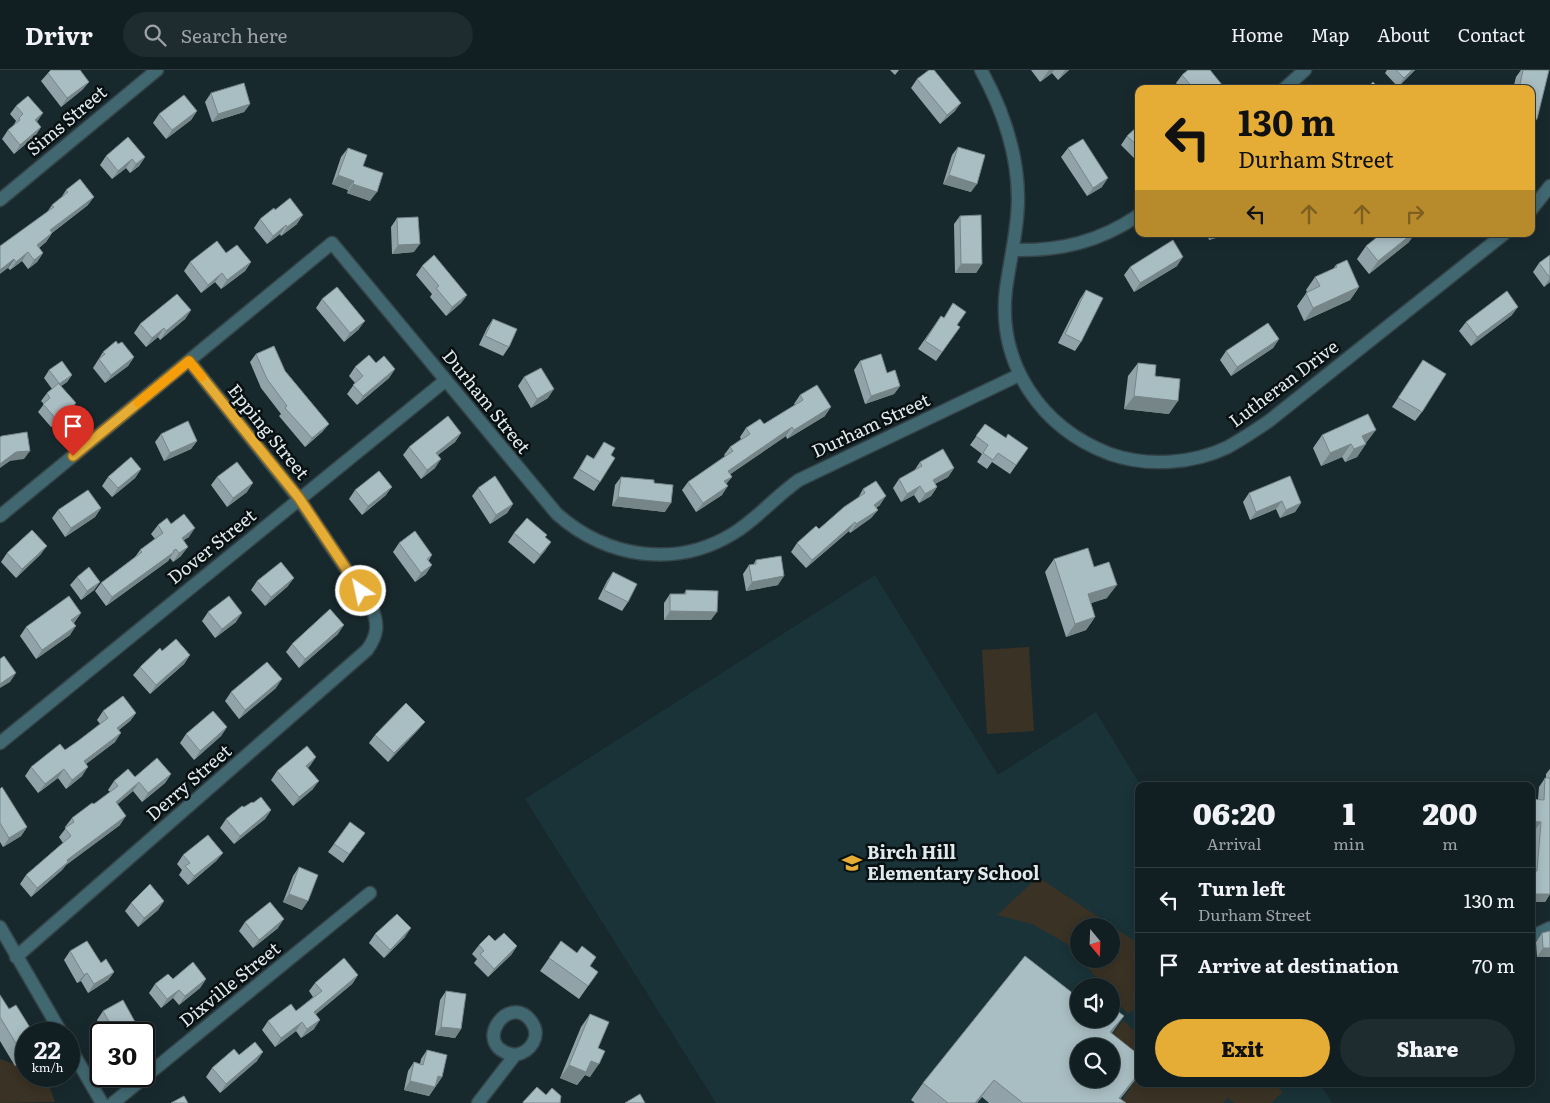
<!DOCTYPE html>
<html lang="en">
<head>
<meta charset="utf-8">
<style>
	body { margin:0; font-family:Literata,serif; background:#1f2c2f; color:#f1f3f6; height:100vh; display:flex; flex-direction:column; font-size:19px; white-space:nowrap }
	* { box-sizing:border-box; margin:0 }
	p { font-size:16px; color:#9ca2a5 }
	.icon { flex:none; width:28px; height:28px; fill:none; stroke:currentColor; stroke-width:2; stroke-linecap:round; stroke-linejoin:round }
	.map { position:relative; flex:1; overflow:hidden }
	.side { position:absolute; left:1135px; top:712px; width:400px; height:305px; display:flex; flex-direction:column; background:#121f22; border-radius:10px; box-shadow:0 2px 12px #0003,0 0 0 1px #313d40 }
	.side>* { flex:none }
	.top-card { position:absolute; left:1135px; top:15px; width:400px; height:152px; border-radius:10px; box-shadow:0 2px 12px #0003,0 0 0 1px #313d40; background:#e5ad36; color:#111; overflow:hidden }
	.needle { width:32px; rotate:161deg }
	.tools { position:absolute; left:1070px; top:848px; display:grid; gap:10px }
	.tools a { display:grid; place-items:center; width:50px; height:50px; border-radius:50%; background:#121f22; box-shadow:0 2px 12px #0003,0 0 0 1px #313d40; font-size:25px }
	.speed { position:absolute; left:15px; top:952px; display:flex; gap:10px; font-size:25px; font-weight:700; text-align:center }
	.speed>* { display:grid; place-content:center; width:65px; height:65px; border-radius:50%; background:#121f22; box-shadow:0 2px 12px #0003,0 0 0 1px #313d40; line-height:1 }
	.speed small { font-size:12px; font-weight:400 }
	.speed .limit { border:2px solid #111; border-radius:8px; background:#fff; color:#111 }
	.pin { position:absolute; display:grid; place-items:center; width:42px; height:42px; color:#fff; margin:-51px -21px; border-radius:50% 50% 50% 0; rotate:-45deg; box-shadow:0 0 5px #0007 }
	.pin .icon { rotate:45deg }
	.me { position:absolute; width:55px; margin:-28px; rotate:326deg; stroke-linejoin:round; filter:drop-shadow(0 0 4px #0008) }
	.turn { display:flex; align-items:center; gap:18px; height:105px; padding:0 20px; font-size:22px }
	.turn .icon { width:65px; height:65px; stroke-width:2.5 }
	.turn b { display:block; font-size:35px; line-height:42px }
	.lanes { display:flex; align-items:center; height:48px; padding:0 20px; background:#0003; justify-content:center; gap:25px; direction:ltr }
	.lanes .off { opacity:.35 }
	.eta { display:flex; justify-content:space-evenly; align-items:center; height:85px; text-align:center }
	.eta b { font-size:30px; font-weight:800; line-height:35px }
	.action { display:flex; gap:10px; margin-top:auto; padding:10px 20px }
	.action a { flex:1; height:58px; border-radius:30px; background:#e5ad36; color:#111; font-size:20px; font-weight:800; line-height:58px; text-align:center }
	.action a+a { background:#1f2c2f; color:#f1f3f6 }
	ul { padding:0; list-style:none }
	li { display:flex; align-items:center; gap:15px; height:65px; padding:0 20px; border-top:1px solid #313d40 }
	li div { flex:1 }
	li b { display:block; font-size:19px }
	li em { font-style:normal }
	header { display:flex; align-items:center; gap:30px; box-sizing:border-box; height:70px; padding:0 25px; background:#121f22; border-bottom:1px solid #313d40 }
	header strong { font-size:24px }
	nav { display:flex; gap:28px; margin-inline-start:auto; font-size:18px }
	.search { width:350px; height:45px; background:#1f2c2f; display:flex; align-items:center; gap:12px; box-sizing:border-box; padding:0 18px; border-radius:28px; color:#9ca2a5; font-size:19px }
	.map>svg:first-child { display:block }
	.built { fill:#193339; fill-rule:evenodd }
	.green { fill:#3a3224 }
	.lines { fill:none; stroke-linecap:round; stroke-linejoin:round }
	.minor-casing { stroke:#344448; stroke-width:15 }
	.minor { stroke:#416871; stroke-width:12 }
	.wall { fill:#91a3a8 }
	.shaded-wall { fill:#768588 }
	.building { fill:#a9bec3; stroke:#768588; fill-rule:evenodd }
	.route-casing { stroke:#957023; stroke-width:12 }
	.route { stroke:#e5ad36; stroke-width:9 }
	.slow { stroke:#f59e0b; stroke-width:9 }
	.labels { text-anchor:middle; stroke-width:5; stroke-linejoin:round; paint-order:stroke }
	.street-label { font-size:18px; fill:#e0eaed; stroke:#091012 }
	.poi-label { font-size:18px; font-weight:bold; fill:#e0eaed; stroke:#091012; text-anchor:start }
</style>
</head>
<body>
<header>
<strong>Drivr</strong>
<div class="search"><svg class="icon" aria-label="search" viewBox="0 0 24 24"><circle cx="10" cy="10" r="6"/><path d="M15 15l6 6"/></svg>Search here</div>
<nav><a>Home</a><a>Map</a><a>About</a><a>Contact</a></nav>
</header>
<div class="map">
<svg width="1550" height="1033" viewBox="0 0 1550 1033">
	<rect width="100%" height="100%" fill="#18292d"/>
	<path class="built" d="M 875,505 L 998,705 L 1096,642 L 1141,716 L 1139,716 L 1139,1014 L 1320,1014 L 1332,1033 L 716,1033 L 525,729 ZM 1079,856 L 1111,856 L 1111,889 L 1079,889 ZM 1079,916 L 1111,916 L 1111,949 L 1079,949 ZM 1079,976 L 1111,976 L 1111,1009 L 1079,1009 Z"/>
	<path class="green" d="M 1029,577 L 1034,661 L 987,664 L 982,580 Z
		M 1038,807 L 1139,874 L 1139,935 L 1128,944 L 1111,925 L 1111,916 L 1104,916 L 1080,889 L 1111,889 L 1111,856 L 1079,856 L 1079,888 L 1067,874 L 1032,854 L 997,845 Z
		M 1123,950 L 1139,965 L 1139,1014 L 1275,1014 L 1283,1022 L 1271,1033 L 1234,1033 L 1228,1028 L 1223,1033 L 1120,1033 L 1137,1008 L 1111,987 L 1111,976 L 1104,976 Z
		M 0,989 L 26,998 L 26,1006 L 46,1006 L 55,1032 L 0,1033 Z"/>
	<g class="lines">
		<defs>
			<path id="minor" d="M 981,0 C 1003,40 1018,83 1018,129 C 1018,160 1010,189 1006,219 C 997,294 1041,358 1110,384 C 1147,397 1193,394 1228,377 C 1242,369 1256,360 1269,351 L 1504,164
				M 1284,19 L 1305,0
				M 0,130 L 157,0
				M 1531,140 L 1550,116
				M 1013,180 C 1061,181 1099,172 1139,145
				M 0,446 L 332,173 L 557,444 C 607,488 676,499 734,463 C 758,448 776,426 799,410 L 1019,305
				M 0,673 L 446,310
				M 0,857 L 62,964
				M 1537,864 L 1550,858
				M 16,887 L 367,580 C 378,565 379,554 371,536 L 299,429 L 189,291
				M 69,976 L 102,1033
				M 113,1033 L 370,823
				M 478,1033 L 515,985 C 531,982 542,966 531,951 C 508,921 469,978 515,985"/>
		</defs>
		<use href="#minor" class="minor-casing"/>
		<use href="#minor" class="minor"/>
	</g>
	<path class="wall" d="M 890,0 L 899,0 L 895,5 Z
		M 1031,0 L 1069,0 L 1058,10 L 1052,3 L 1040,12 Z
		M 1387,0 L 1415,0 L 1398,17 L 1385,3 Z
		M 1521,0 L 1548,0 L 1537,49 L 1531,58 L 1531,19 L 1513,19 L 1516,7 Z
		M 48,3 L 89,12 L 82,20 L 61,37 L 41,11 Z
		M 1182,5 L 1223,16 L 1221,19 L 1181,19 L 1176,13 Z
		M 917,9 L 955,41 L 940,54 L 911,18 Z
		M 211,23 L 250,34 L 244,42 L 212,52 L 205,32 Z
		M 16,36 L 37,52 L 41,57 L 35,66 L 14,84 L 2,69 L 8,60 L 13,56 L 16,51 L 10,44 Z
		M 197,41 L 191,50 L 166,69 L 153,53 L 159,44 Z
		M 1139,55 L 1139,84 L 1134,88 L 1121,75 L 1127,66 Z
		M 958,77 L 971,122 L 943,114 L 952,85 Z
		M 348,78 L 363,96 L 370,131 L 347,123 L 348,120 L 332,114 L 341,87 Z
		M 1068,78 L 1102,117 L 1087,126 L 1061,87 Z
		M 106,86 L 145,87 L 139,96 L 130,103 L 126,98 L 112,109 L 100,95 Z
		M 66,120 L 88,135 L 52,163 L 46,172 L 39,178 L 43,183 L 37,192 L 28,199 L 22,191 L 10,200 L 8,198 L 52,135 L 61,128 Z
		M 960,146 L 982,194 L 976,203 L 955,203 L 954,154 Z
		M 397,148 L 414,182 L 392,184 L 391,157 Z
		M 260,149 L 297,154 L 281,166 L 280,164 L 267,174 L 254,158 Z
		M 1207,164 L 1229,164 L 1209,170 Z
		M 1409,172 L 1369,204 L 1357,189 L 1366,176 Z
		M 226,183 L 251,192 L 245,201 L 221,219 L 215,212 L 201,223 L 184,201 L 190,192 Z
		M 1550,185 L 1550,212 L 1544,217 L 1533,202 L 1539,193 Z
		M 1336,195 L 1359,217 L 1350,230 L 1304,251 L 1297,236 L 1307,222 L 1306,220 L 1315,207 L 1333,199 Z
		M 422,196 L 467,225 L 461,233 L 446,246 L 430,227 L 432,224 L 416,205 Z
		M 1177,196 L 1134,222 L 1124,205 L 1130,197 Z
		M 1086,220 L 1081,272 L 1075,281 L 1058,273 L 1080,229 Z
		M 322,229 L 359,259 L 344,272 L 316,238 Z
		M 191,240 L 185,249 L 160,270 L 158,267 L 146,277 L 134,263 L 140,254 Z
		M 1512,245 L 1471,276 L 1459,261 L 1466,252 Z
		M 941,246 L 960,257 L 936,291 L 918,279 Z
		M 493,249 L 509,277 L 503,286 L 479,275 L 487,258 Z
		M 1279,269 L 1273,278 L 1231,306 L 1220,290 L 1226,281 Z
		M 118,274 L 134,287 L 128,296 L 105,313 L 93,298 L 103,282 Z
		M 256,284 L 285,301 L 329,354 L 322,362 L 305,377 L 279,346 L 281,344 L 261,318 L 250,292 Z
		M 1423,290 L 1422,342 L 1415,351 L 1392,337 Z
		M 860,291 L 887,303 L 900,316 L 894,324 L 865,334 L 854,300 Z
		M 376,293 L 395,299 L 389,308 L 357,335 L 347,324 L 355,313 L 349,306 L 355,297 Z
		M 1138,293 L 1169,344 L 1124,339 L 1128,306 Z
		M 49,300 L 72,305 L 67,312 L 61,316 L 76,333 L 70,341 L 51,357 L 38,342 L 44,334 L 41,331 L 47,323 L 52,319 L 44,308 Z
		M 524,307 L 548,328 L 531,338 L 518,316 Z
		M 800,325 L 825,346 L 787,369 L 786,366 L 730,404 L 732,407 L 726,414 L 722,425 L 696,442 L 682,420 L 688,412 L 725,386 L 724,385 L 730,377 L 741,369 L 740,367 L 746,358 L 764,354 L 795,335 L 794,334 Z
		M 985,354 L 1006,368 L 1028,378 L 1010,404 L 992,392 L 987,399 L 977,392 L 982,384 L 970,375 Z
		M 461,363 L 455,372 L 438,385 L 435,398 L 421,409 L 403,385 L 409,377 Z
		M 161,364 L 197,371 L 191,379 L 164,391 L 155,372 Z
		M 1322,365 L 1366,373 L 1357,387 L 1345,392 L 1342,387 L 1321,396 L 1313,378 Z
		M 604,372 L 600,412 L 594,421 L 573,408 L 587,385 L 593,389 Z
		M 920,392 L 954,398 L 948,407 L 935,414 L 937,417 L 931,426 L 919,433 L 914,425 L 901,432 L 893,418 L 899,409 L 914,401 Z
		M 141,399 L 135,408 L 112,427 L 102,416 L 108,407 Z
		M 217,407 L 247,422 L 227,437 L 211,415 Z
		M 621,407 L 654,413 L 665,442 L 612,436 L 615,415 Z
		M 478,418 L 513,434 L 507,443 L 490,454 L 472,426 Z
		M 863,419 L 880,435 L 876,438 L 878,440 L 871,448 L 850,463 L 849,461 L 806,498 L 791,482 L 797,473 L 819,459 L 858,428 Z
		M 355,420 L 386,425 L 362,445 L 349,429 Z
		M 1249,423 L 1301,433 L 1295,442 L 1280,448 L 1276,439 L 1250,450 L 1243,432 Z
		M 101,438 L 95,447 L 65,467 L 52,448 L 58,440 Z
		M 171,454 L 189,467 L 183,470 L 181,486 L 173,492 L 170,488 L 168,491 L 106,536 L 95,521 L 101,513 L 135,487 L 140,480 L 155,469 L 151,464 L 158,455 Z
		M 514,463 L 545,468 L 551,472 L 534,494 L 508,472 Z
		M 399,473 L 432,485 L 429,490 L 426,504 L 415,512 L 393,482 Z
		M 7,483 L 41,484 L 16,508 L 1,492 Z
		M 1054,489 L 1094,497 L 1107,528 L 1091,533 L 1095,547 L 1086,560 L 1066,567 L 1045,502 Z
		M 756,490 L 778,515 L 746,521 L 743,504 L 749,495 L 753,495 Z
		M 613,502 L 628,532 L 622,541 L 598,529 L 607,511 Z
		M 77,507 L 100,512 L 94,520 L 81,530 L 70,515 Z
		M 257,511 L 288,516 L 265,536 L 251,520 Z
		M 686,520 L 711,550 L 664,550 L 664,533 L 670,524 L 684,524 Z
		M 208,542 L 236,552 L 215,568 L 202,551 Z
		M 81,543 L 74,553 L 70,565 L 36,589 L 20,566 L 26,557 Z
		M 338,564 L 299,598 L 286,582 L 292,574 Z
		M 162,581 L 190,585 L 184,594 L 150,624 L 133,605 L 140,597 Z
		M 276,618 L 239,649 L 225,631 L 231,622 Z
		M 103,641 L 136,643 L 130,651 L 119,660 L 115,672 L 86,694 L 82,706 L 66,719 L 58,708 L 38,723 L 25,706 L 31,697 L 65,680 L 78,671 L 100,654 L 97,650 Z
		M 425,652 L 418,660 L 388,692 L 369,673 L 375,665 Z
		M 227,657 L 221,666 L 194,690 L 180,673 L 186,664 Z
		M 316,687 L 308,698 L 313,719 L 293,736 L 271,710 L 277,701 Z
		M 1550,699 L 1550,824 L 1545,832 L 1531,832 L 1531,801 L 1532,801 L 1535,760 L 1531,760 L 1531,729 L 1538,729 L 1539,717 L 1545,708 L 1546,708 L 1546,704 Z
		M 171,704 L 165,713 L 142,732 L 133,721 L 117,734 L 120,755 L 66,795 L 62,800 L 31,827 L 20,814 L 26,805 L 63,773 L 59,767 L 66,758 L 65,757 L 72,748 L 94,734 L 110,722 L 108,720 L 114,711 L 135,707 Z
		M 0,719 L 27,757 L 21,766 L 3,777 L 0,772 Z
		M 253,733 L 271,740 L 265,749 L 234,774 L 220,758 L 226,749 Z
		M 350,752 L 365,763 L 343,793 L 328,782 Z
		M 223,783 L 216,791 L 188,815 L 179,805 L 182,800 L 177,794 L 183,785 Z
		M 299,797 L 302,840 L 283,832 L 293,806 Z
		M 164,831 L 158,840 L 138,857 L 125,841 L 131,833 Z
		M 245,852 L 278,858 L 253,878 L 239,861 Z
		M 1550,861 L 1550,887 L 1537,887 L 1536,872 L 1542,863 Z
		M 375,864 L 405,867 L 384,888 L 369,873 Z
		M 495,871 L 517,876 L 511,885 L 488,907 L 474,893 L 477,889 L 472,884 L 479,875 Z
		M 561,871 L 590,896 L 598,902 L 579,929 L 540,901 Z
		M 70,881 L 101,893 L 114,902 L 108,910 L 88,923 L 81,911 L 77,913 L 64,890 Z
		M 358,905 L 352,914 L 316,944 L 314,959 L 301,968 L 296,961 L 275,977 L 262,960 L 268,951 L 296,941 L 313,927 L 309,921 L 315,913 Z
		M 173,909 L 206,909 L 200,918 L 179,935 L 173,928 L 161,938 L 149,923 L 155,914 Z
		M 446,921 L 461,959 L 455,968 L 435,965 L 440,930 Z
		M 0,925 L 26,989 L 15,996 L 0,971 Z
		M 103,941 L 138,964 L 105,964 L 97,950 Z
		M 590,944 L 598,978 L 590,1007 L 585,1005 L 577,1015 L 560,1008 L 581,957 Z
		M 1111,963 L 1139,985 L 1139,1005 L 1120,1029 L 1126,1033 L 989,1033 L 982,1027 L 977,1033 L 915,1033 L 911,1030 L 923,1013 Z
		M 427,980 L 442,1007 L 429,1026 L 404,1020 L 408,1001 L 414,992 L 420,994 L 421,989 Z
		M 239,985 L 257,991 L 220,1023 L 206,1007 L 212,998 Z"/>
	<path class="shaded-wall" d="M 1049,0 L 1054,0 L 1052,3 L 1040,12 Z
		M 1065,0 L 1069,0 L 1058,10 Z
		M 1412,0 L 1415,0 L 1398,17 L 1404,8 Z
		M 89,12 L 82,20 L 61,37 L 67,28 Z
		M 961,33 L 955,41 L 940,54 L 947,45 Z
		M 250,34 L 244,42 L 212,52 L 218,44 Z
		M 197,41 L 191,50 L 166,69 L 172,60 Z
		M 43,43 L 37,52 L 35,50 Z
		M 1531,48 L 1537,49 L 1531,58 Z
		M 41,57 L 35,66 L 14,84 L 20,75 Z
		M 145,87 L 139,96 L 130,103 L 136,94 Z
		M 132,89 L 126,98 L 112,109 L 118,101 Z
		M 338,105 L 354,111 L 348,120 L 332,114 Z
		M 949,105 L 977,114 L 971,122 L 943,114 Z
		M 1108,108 L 1102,117 L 1087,126 L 1093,118 Z
		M 353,114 L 377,122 L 370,131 L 347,123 Z
		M 94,127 L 88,135 L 44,169 L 50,160 Z
		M 303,145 L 297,154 L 281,166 L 287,157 Z
		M 286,155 L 280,164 L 267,174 L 273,166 Z
		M 52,163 L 46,172 L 31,184 L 37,175 Z
		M 1214,164 L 1229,164 L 1209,170 Z
		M 1412,164 L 1415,164 L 1409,172 L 1369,204 L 1378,191 Z
		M 420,174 L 414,182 L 392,184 L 398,175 Z
		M 28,182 L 22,191 L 10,200 L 16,192 Z
		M 43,183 L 37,192 L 28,199 L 34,190 Z
		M 1183,187 L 1177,196 L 1134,222 L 1140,213 Z
		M 14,189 L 8,198 L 0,204 L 0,200 Z
		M 251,192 L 245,201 L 221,219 L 227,210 Z
		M 961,194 L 982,194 L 976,203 L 955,203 Z
		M 222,203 L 215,212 L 201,223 L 208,215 Z
		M 1550,208 L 1550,212 L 1544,217 Z
		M 1359,217 L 1350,230 L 1304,251 L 1313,238 Z
		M 467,225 L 461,233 L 446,246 L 452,237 Z
		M 1518,237 L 1512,245 L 1471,276 L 1477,267 Z
		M 191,240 L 185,249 L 160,270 L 166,261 Z
		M 365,251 L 359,259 L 344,272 L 350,263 Z
		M 164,258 L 158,267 L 146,277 L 152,268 Z
		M 1279,269 L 1273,278 L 1231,306 L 1237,297 Z
		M 134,287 L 128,296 L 105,313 L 111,305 Z
		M 395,299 L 389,308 L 357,335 L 363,326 Z
		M 72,305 L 67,312 L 54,321 L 59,314 Z
		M 900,316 L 894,324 L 865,334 L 871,326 Z
		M 554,319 L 548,328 L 531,338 L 537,329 Z
		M 1134,326 L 1178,331 L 1169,344 L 1124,339 Z
		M 76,333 L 70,341 L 51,357 L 57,350 Z
		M 831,337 L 825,346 L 787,369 L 794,360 Z
		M 329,354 L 322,362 L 305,377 L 312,368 Z
		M 792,357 L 786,366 L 722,410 L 728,401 Z
		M 1376,360 L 1366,373 L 1353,379 L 1362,366 Z
		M 461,363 L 455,372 L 430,391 L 436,383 Z
		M 197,371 L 191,379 L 164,391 L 170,383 Z
		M 1351,374 L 1342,387 L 1321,396 L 1330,383 Z
		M 1366,374 L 1357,387 L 1345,392 L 1354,379 Z
		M 30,381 L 24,389 L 10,391 L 0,398 L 0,394 L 16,382 Z
		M 441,389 L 435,398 L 421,409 L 427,400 Z
		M 954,398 L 948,407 L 927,418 L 933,410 Z
		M 141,399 L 135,408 L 112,427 L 118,418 Z
		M 732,407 L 725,415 L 724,411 Z
		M 253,413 L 247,422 L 227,437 L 233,428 Z
		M 728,416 L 722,425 L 696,442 L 703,433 Z
		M 920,416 L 914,425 L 901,432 L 907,424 Z
		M 392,417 L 386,425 L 362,445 L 368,436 Z
		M 937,417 L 931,426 L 919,433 L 925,424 Z
		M 886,426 L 880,435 L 868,443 L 874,435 Z
		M 618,427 L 671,433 L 665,442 L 612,436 Z
		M 1282,431 L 1276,439 L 1250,450 L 1256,442 Z
		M 1301,433 L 1295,442 L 1280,448 L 1286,440 Z
		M 513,434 L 507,443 L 490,454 L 496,445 Z
		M 101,438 L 95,447 L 65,467 L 71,458 Z
		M 878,440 L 871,448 L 850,463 L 856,454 Z
		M 855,452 L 849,461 L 806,498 L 812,490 Z
		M 195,458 L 189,467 L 175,476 L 182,468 Z
		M 551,472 L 545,481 L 534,494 L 540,485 Z
		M 47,476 L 41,484 L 16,508 L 22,499 Z
		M 188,477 L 181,486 L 173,492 L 179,483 Z
		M 176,479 L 172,484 L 174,482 L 168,491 L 106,536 L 112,527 Z
		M 432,495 L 426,504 L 415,512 L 421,503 Z
		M 784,506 L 778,515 L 746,521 L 752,512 Z
		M 294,508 L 288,516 L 265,536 L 271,527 Z
		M 100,512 L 94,520 L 81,530 L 87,521 Z
		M 1117,515 L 1107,528 L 1079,537 L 1088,524 Z
		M 670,541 L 717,542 L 711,550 L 664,550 Z
		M 81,543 L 75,551 L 65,558 L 71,550 Z
		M 242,543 L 236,552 L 215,568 L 222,559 Z
		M 1095,547 L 1086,560 L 1066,567 L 1075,554 Z
		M 344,555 L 338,564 L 299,598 L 305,589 Z
		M 76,556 L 70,565 L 36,589 L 42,580 Z
		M 190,585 L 184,594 L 150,624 L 156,615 Z
		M 16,603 L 10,612 L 0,618 L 0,614 Z
		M 282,609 L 276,618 L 239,649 L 245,640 Z
		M 136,643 L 130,651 L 111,666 L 117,658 Z
		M 425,652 L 418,660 L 388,692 L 394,683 Z
		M 227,657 L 221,666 L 194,690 L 200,681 Z
		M 121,663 L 115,672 L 78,700 L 84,691 Z
		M 316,687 L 310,696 L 300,705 L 306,696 Z
		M 88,697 L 82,706 L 66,719 L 72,710 Z
		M 64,699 L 58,708 L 38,723 L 45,714 Z
		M 171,704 L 165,713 L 142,732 L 148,723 Z
		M 319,711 L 313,719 L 293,736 L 299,727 Z
		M 139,712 L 133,721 L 110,741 L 116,732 Z
		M 271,740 L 265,749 L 234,774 L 240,766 Z
		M 126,746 L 120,755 L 66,795 L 62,800 L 31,827 L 37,818 L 67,790 Z
		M 1531,751 L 1541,752 L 1535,760 L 1531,760 Z
		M 27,757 L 21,766 L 3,777 L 9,768 Z
		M 223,783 L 216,791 L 188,815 L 194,806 Z
		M 289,824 L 308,831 L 302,840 L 283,832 Z
		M 1531,824 L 1550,824 L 1545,832 L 1531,832 Z
		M 164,831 L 158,840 L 138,857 L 144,848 Z
		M 284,849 L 278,858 L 253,878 L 259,870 Z
		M 411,858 L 405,867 L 384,888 L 390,880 Z
		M 517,876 L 511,885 L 488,907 L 494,899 Z
		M 1543,878 L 1550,878 L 1550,887 L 1537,887 Z
		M 114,902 L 108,910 L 88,923 L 94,914 Z
		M 87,903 L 81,911 L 77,913 L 84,905 Z
		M 358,905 L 352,914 L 308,951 L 314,942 Z
		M 206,909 L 200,918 L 179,935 L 185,926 Z
		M 179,920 L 173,928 L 161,938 L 167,929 Z
		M 1124,946 L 1112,963 L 1101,976 L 1110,962 Z
		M 320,950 L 314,959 L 301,968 L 307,959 Z
		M 302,952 L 296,961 L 275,977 L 281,968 Z
		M 441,957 L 461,959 L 455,968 L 435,965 Z
		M 26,982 L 26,989 L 15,996 L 23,985 Z
		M 263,982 L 257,991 L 220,1023 L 226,1014 Z
		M 591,991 L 599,994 L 590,1007 L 585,1005 L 577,1015 L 560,1008 L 569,995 Z
		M 1139,1003 L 1139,1005 L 1136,1009 L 1117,1033 L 1116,1033 Z
		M 438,1006 L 442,1007 L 436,1016 Z
		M 994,1010 L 977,1033 L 975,1033 Z
		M 410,1011 L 435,1017 L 429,1026 L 404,1020 Z"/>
	<path class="building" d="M 51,0 L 80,0 L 89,12 L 67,28 L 48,3 Z
		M 929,0 L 934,0 L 961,33 L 947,45 L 917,9 Z
		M 1188,0 L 1210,0 L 1223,16 L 1219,19 L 1194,19 L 1182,5 Z
		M 1396,0 L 1412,0 L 1404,8 Z
		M 1523,0 L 1549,0 L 1537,49 L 1531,48 L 1531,19 L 1519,19 Z
		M 1373,12 L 1379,19 L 1366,19 Z
		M 244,13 L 250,34 L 218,44 L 211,23 Z
		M 184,25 L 197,41 L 172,60 L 159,44 Z
		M 28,26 L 43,43 L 35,50 L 41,57 L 20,75 L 8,60 L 20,50 L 19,48 L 23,44 L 16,36 Z
		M 1139,55 L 1139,77 L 1127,66 Z
		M 128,67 L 145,87 L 136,94 L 132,89 L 118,101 L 106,86 Z
		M 1083,69 L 1108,108 L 1093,118 L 1068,78 Z
		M 958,77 L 985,85 L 977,114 L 949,105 Z
		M 348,78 L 367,85 L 363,96 L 383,103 L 377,122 L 353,114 L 354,111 L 338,105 Z
		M 80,109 L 94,127 L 50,160 L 52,163 L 37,175 L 43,183 L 34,190 L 28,182 L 16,192 L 14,189 L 0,200 L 0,176 L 54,137 L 52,135 L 68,122 L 66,120 Z
		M 290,128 L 303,145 L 287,157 L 286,155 L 273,166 L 260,149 L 274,138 L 275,140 Z
		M 981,145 L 982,194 L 961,194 L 960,146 Z
		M 418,147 L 420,174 L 398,175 L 397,148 Z
		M 1381,164 L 1412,164 L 1378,191 L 1366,176 Z
		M 1173,170 L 1183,187 L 1140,213 L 1130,197 Z
		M 217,171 L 226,183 L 237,175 L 251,192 L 227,210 L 222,203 L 208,215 L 190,192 Z
		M 434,185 L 467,225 L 452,237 L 436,218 L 439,216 L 422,196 Z
		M 1550,185 L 1550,208 L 1539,193 Z
		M 1347,190 L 1359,217 L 1313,238 L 1306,223 L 1320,216 L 1315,207 L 1337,197 L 1336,195 Z
		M 337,217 L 365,251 L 350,263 L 322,229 Z
		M 1086,220 L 1103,228 L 1081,272 L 1065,264 Z
		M 1507,221 L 1518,237 L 1477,267 L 1466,252 Z
		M 177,224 L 191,240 L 166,261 L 164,258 L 152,268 L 140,254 Z
		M 953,233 L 966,242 L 957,255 L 960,257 L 942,282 L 925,271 L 941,246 L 944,248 Z
		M 493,249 L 517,259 L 509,277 L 485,266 Z
		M 1268,253 L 1279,269 L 1237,297 L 1226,281 Z
		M 116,271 L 118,274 L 122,272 L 134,287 L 111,305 L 99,289 L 105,284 L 103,282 Z
		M 274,276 L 285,301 L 329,354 L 312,368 L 285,338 L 287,336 L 267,309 L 256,284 Z
		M 881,284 L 887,303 L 895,300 L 900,316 L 871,326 L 860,291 Z
		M 369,285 L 376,293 L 384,286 L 395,299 L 363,326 L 353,315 L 363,306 L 355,297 Z
		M 1423,290 L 1446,304 L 1422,342 L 1398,328 Z
		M 62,291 L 72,305 L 59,314 L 76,333 L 57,350 L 43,334 L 50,328 L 47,323 L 59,313 L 49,300 Z
		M 1138,293 L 1156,295 L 1155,306 L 1180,309 L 1178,331 L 1134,326 Z
		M 541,298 L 554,319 L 537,329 L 524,307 Z
		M 817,315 L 831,337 L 794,360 L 792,357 L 728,401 L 732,407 L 724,411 L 728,416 L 703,433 L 688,412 L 733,381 L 730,377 L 750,364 L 746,358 L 760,349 L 764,354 L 803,330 L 800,325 Z
		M 1368,344 L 1376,360 L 1362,366 L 1366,374 L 1354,379 L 1351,374 L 1330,383 L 1322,365 Z
		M 448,346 L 461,363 L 436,383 L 441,389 L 427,400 L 409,377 Z
		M 188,351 L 197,371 L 170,383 L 161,364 Z
		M 985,354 L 1006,368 L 1008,364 L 1028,378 L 1016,395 L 998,383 L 993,390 L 983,383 L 988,375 L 976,366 Z
		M 27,362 L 30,381 L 16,382 L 0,394 L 0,367 L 2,366 Z
		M 604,372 L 615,378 L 611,385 L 615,388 L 600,412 L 579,399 L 587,385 L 594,389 Z
		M 943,379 L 954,398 L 933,410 L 937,417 L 925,424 L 920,416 L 907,424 L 899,409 L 922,396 L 920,392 Z
		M 131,387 L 141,399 L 118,418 L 108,407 Z
		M 237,392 L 253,413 L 233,428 L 217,407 Z
		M 379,401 L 392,417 L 368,436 L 355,420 Z
		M 495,406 L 513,434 L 496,445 L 478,418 Z
		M 1290,406 L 1301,433 L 1286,440 L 1282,431 L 1256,442 L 1249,423 Z
		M 621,407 L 654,410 L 654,413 L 673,415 L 671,433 L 618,427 Z
		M 876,411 L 886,426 L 874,435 L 878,440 L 856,454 L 855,452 L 812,490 L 797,473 L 816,456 L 819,459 L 844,437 L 865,423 L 863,419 Z
		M 88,420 L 101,438 L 71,458 L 58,440 Z
		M 184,444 L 195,458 L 182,468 L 188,477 L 179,483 L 176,479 L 173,481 L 174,482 L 112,527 L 101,513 L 142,482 L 140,480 L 163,463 L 158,455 L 167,448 L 171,454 Z
		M 527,448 L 547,465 L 545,467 L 551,472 L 540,485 L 514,463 Z
		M 32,460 L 47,476 L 22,499 L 7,483 Z
		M 415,461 L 432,485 L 427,489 L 432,495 L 421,503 L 399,473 Z
		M 1088,478 L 1094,497 L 1109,492 L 1117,515 L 1088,524 L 1095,547 L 1075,554 L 1054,489 Z
		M 781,486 L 784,506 L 752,512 L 749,495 L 756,494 L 756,490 Z
		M 281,492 L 294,508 L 271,527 L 257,511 Z
		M 89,497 L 100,512 L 87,521 L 77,507 Z
		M 613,502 L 637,514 L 628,532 L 604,520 Z
		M 686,520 L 718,521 L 717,542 L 670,541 L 670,524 L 686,524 Z
		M 69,526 L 81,543 L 71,550 L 76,556 L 42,580 L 26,557 Z
		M 229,526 L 242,543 L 222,559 L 208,542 Z
		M 330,539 L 344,555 L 305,589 L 292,574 Z
		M 176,569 L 190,585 L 156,615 L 140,597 L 160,578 L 162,581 Z
		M 4,586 L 16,603 L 0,614 L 0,589 Z
		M 267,592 L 282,609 L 245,640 L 231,622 Z
		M 123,626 L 136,643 L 117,658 L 121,663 L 84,691 L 88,697 L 72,710 L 64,699 L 45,714 L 31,697 L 60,674 L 65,680 L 78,671 L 108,648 L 103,641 Z
		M 406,633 L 425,652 L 394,683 L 375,665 Z
		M 213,641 L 227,657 L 200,681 L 186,664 Z
		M 307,676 L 316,687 L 306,696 L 319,711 L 299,727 L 277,701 Z
		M 157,688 L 171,704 L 148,723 L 139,712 L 116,732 L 126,746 L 67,790 L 68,792 L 37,818 L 26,805 L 71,766 L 65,758 L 74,752 L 72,748 L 92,733 L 94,734 L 118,716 L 114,711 L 128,699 L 135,707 Z
		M 1545,708 L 1550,708 L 1550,824 L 1531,824 L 1531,801 L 1537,801 L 1541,752 L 1531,751 L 1531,729 L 1544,730 Z
		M 2,717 L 27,757 L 9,768 L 0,753 L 0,719 Z
		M 261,727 L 271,740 L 240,766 L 226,749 L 242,736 L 244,737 L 252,732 L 253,733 Z
		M 350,752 L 365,763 L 349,784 L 334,774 Z
		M 208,765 L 223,783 L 194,806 L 185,796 L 190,793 L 183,785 Z
		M 299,797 L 318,805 L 308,831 L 289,824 Z
		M 150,814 L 164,831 L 144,848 L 131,833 Z
		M 270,832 L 284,849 L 259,870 L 245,852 Z
		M 397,844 L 411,858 L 390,880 L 375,864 Z
		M 1550,861 L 1550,878 L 1543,878 L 1542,863 Z
		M 504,863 L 517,876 L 494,899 L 480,884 L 484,881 L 479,875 L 489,865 L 495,871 Z
		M 87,871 L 101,893 L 106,889 L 114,902 L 94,914 L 87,903 L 84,905 L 70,881 Z
		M 561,871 L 577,883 L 582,876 L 596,887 L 590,896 L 598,902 L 588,916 L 549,888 Z
		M 1025,886 L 1079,928 L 1079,949 L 1111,949 L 1111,936 L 1124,946 L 1110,962 L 1139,985 L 1139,1003 L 1119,1028 L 1126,1033 L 1023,1033 L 994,1010 L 975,1033 L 948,1033 L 923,1013 ZM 1079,976 L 1111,976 L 1111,1009 L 1079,1009 Z
		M 344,888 L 358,905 L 314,942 L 320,950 L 307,959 L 302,952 L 281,968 L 268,951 L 291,934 L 296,941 L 322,921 L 315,913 Z
		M 193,892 L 206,909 L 185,926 L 179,920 L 167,929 L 155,914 L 168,904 L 173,909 Z
		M 446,921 L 466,924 L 461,959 L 441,957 Z
		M 0,925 L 9,939 L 16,935 L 34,964 L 26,964 L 26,982 L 23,985 L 0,947 Z
		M 123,930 L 140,961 L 136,964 L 116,964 L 103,941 Z
		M 590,944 L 609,952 L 598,978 L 605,981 L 599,994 L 591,991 L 586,1002 L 569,995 Z
		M 255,972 L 263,982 L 226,1014 L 212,998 L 234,979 L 239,985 Z
		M 427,980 L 447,985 L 442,1007 L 438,1006 L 435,1017 L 410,1011 L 414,992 L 423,995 Z
		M 537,1017 L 546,1025 L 552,1018 L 561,1026 L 560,1033 L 523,1033 L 523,1032 Z
		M 640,1024 L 645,1033 L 625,1033 Z
		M 184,1026 L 188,1033 L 171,1033 Z"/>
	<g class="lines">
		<defs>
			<path id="route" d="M 73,386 L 189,291 L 299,428 L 361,521"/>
		</defs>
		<use href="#route" class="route-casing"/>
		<use href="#route" class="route"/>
		<path class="slow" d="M 138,333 L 189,291 L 202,307"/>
	</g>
	<defs>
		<symbol id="school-bare" viewBox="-9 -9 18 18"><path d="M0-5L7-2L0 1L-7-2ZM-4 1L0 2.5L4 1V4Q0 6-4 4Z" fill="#e5ad36" stroke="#091012" stroke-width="2.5" paint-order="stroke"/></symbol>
	</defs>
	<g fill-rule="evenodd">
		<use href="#school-bare" x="838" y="779" width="28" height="28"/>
	</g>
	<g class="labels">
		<g class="street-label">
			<text transform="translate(67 51) rotate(-40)" y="6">Sims Street</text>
			<text transform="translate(1284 314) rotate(-37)" y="6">Lutheran Drive</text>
			<text transform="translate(486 332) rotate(51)" y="6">Durham Street</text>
			<text transform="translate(871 356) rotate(-25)" y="6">Durham Street</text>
			<text transform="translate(268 362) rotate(51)" y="6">Epping Street</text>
			<text transform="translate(212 477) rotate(-39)" y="6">Dover Street</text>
			<text transform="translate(189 713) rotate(-41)" y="6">Derry Street</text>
			<text transform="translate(230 915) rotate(-39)" y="6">Dixville Street</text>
		</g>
		<g class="poi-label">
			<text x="867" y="789">Birch Hill<tspan x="867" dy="21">Elementary School</tspan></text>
		</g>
	</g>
</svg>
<div class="tools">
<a><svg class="needle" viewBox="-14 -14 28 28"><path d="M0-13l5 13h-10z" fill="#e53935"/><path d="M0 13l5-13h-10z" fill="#9ca2a5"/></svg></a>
<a><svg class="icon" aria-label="sound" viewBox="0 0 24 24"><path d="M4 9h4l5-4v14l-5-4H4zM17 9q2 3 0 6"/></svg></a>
<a><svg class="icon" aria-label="search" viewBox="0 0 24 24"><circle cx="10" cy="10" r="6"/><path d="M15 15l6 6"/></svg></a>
</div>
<div class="speed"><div>22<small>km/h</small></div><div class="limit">30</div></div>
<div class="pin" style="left:73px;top:386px;background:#d93025"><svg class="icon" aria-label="arrive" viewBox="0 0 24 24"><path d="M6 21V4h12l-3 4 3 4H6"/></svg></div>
<svg class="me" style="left:361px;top:521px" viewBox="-20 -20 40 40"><circle r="17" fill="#e5ad36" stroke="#fff" stroke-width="3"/><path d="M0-11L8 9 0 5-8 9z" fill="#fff"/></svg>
<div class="top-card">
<div class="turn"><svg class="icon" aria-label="left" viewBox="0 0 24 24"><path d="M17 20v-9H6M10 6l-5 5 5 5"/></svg><div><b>130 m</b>Durham Street</div></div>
<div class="lanes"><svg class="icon" aria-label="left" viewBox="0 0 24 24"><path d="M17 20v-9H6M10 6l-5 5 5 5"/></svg><svg class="icon off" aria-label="ahead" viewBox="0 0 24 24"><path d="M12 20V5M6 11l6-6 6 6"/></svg><svg class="icon off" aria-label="ahead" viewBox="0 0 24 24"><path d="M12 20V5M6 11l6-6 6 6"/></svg><svg class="icon off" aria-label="right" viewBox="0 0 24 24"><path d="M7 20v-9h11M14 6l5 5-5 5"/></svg></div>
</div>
<section class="side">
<div class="eta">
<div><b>06:20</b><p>Arrival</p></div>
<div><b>1</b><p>min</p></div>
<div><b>200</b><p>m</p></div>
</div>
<ul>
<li><svg class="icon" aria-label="left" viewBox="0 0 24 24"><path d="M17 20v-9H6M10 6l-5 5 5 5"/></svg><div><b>Turn left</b><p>Durham Street</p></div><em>130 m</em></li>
<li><svg class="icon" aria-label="arrive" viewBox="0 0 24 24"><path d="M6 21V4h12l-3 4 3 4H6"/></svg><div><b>Arrive at destination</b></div><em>70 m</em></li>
</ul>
<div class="action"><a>Exit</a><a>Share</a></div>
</section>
</div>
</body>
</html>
